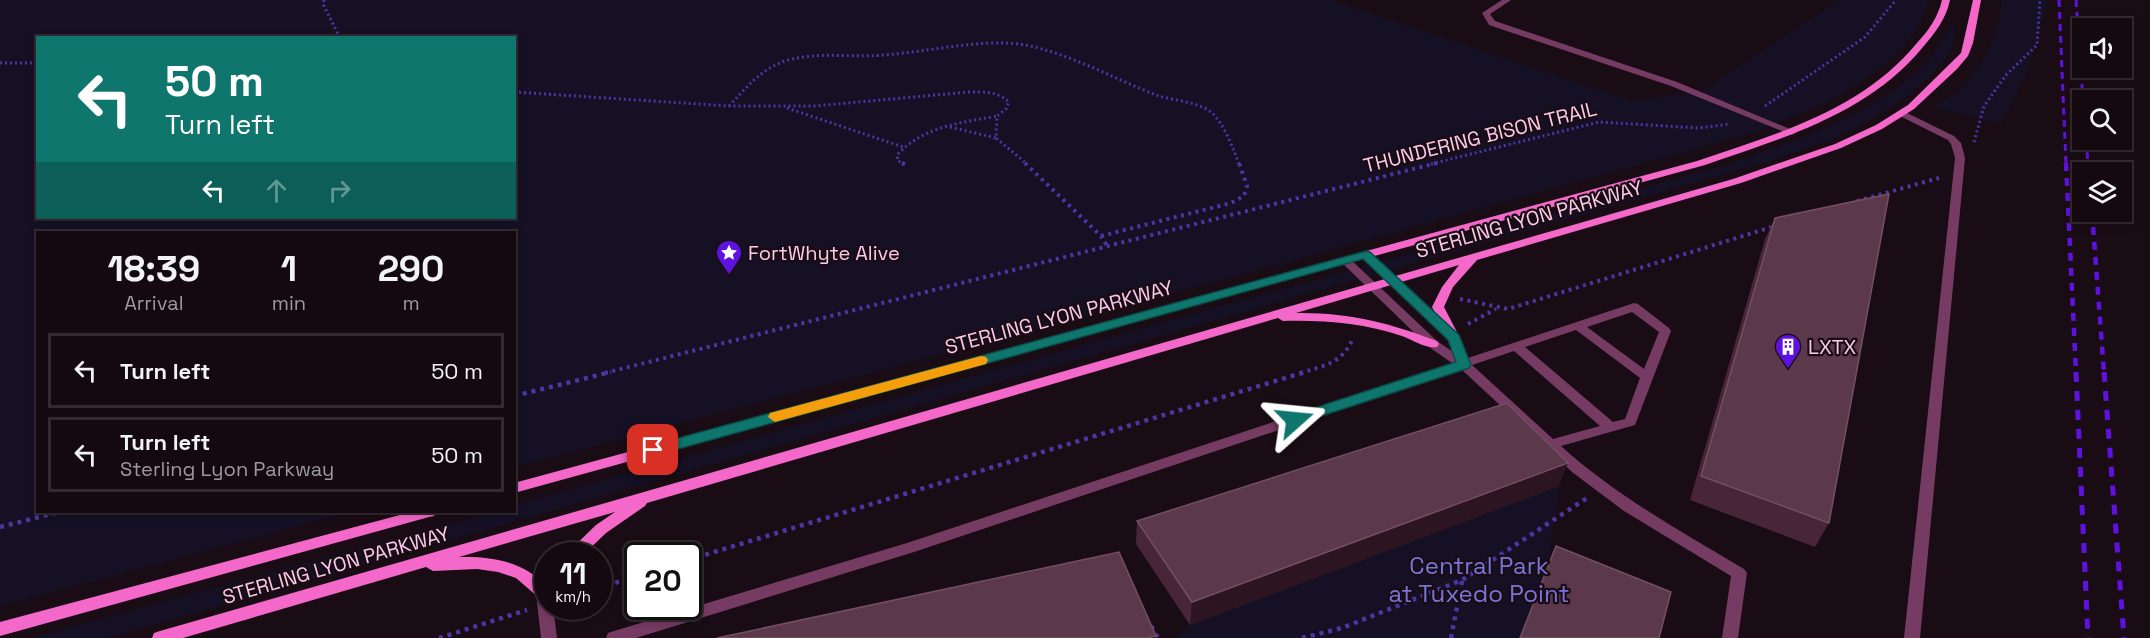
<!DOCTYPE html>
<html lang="en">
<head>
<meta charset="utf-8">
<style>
	body { margin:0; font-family:"Space Grotesk",sans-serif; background:#1d1218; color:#f1f3f6; height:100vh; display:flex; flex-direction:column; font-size:22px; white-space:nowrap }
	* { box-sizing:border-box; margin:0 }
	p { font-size:20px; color:#9d9a9e }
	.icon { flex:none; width:33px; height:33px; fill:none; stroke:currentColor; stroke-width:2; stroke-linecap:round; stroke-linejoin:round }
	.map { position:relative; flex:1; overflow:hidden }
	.side { position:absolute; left:36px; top:231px; width:480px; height:282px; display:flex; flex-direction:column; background:#14090f; border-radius:0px; box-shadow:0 3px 9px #0003,0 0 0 2px #332a2f }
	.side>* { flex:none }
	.banner { position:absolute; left:36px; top:36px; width:480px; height:183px; border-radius:0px; box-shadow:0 3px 9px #0003,0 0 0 2px #332a2f; background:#0f766e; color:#fff; overflow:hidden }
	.controls { position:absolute; left:2072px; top:18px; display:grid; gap:12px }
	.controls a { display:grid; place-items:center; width:60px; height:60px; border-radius:0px; background:#14090f; box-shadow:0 3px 9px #0003,0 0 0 2px #332a2f; font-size:30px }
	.speed { position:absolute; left:534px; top:542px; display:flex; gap:12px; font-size:30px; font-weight:700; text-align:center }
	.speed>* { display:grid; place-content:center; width:78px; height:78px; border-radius:50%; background:#14090f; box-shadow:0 3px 9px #0003,0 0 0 2px #332a2f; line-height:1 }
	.speed small { font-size:15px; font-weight:400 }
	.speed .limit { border:3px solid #111; border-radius:9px; background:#fff; color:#111 }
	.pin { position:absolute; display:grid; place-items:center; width:51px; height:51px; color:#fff; margin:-26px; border-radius:12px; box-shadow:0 3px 9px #0006 }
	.me { position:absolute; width:66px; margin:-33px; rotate:72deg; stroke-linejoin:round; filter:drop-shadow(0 0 4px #0008) }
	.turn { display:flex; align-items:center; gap:21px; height:126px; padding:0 30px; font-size:27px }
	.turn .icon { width:78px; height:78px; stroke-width:2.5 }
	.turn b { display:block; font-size:42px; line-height:51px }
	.lanes { display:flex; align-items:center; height:57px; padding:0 30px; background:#0003; justify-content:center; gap:30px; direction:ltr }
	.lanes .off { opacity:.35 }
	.eta { display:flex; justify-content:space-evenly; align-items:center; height:102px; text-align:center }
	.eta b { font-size:36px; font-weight:800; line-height:42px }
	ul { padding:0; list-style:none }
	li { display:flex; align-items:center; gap:18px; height:75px; margin:0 12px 9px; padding:0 18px; border:3px solid #332a2f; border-radius:0px }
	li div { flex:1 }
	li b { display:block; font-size:22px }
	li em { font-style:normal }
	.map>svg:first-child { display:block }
	.green { fill:#151024; fill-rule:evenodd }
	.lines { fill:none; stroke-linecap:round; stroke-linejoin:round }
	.path-far2 { stroke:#4d35a3; stroke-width:3; stroke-dasharray:2 3; stroke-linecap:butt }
	.path-far1 { stroke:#4d35a3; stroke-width:4; stroke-dasharray:3 4.5; stroke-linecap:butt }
	.path { stroke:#4d35a3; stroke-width:4.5; stroke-dasharray:4 5; stroke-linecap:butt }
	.service { fill:#763b63; fill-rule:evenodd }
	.secondary { fill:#f368c9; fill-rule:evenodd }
	.rail-far2 { stroke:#5f12df; stroke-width:3; stroke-dasharray:7 5; stroke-linecap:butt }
	.rail-far1 { stroke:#5f12df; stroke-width:4.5; stroke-dasharray:8 7; stroke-linecap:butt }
	.rail { stroke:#5f12df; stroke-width:5; stroke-dasharray:10 9; stroke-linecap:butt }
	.wall { fill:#482637 }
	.shaded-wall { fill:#2d1421 }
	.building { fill:#5b384a; stroke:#744f63; stroke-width:1.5 }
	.route { fill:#0f766e; stroke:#0a4d48; stroke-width:1.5 }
	.slow { fill:#f59e0b }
	.labels { text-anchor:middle; stroke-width:4.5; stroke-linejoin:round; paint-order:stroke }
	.street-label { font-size:20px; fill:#fbcae8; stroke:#1a0c14 }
	.poi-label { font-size:20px; fill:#fbcae8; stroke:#1a0c14; text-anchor:start }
	.near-park-label { font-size:24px; fill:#7875da; stroke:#1a0c14 }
</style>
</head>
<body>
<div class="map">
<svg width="2150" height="638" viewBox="0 0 2150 638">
	<rect width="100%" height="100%" fill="#1a0c14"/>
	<path class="green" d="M 0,0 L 1331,0 L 1632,101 L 1702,91 L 1829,7 L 1837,0 L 1929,0 C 1908,73 1816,108 1753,133 L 1251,272 L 515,467 L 514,232 L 38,232 L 38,512 L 350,512 L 0,606 ZM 38,38 L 514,38 L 514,218 L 38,218 Z
		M 2002,0 L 2048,0 L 2027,72 L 2001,124 L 1934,107 C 1944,100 1957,94 1965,85 C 1986,61 1998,31 2002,0 Z
		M 1950,27 L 1955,28 C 1958,74 1866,125 1829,140 C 1809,148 1788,155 1767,162 L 108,638 L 31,638 L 492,512 L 514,512 L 515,505 L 1731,163 C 1806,136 1912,105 1950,27 Z
		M 1559,486 L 1547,570 L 1521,638 L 1177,638 L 1190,625 Z"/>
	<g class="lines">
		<path class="path-far2" d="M 324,0 L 323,4 L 340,38
			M 0,63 L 38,63
			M 514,92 L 729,106 L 815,106 L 969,92 C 984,92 997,91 1009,102 L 1006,109 L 997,116 L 996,138 L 1027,164
			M 729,106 C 746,88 761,69 785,61 C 818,51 850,58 884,55 C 925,52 965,42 1006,43 C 1052,44 1112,78 1156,95 C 1173,101 1198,101 1212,113 C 1223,122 1234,150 1239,164
			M 1765,106 L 1865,37 L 1896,0
			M 787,108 L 903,147
			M 950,127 L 996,138
			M 1974,142 L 1984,106 L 2006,75 L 2037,45 L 2040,0
			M 905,164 L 898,161 L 897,155 C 924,126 960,123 997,116
			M 1431,164 L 1599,122 L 1699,128 L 1730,124"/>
		<path class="path-far1" d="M 902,163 L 908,166
			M 1025,163 L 1101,236 L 1107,246
			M 1857,201 L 1939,178
			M 1101,236 L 1231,203 L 1244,196 L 1247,186 L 1239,163
			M 1460,299 L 1508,309 L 1775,226
			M 1468,324 L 1496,309
			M 605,373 L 1437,163
			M 1300,373 C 1324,366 1343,363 1353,338"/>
		<path class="path" d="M 514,396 L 611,372
			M 0,527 L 59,512
			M 688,560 L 1305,372
			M 598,588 L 638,576
			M 1151,626 L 1158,638
			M 439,638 L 527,610
			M 1302,638 L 1342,628 L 1462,580 L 1587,498
			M 1451,638 L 1462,581"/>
		<path class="service" d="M 1502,0 L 1511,0 L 1490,14 L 1495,21 L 1677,82 L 1797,132 L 1792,135 L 1789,134 L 1671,86 L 1489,25 L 1482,13 Z
			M 1901,110 L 1954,136 L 1961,143 L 1965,158 L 1920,638 L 1904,638 L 1955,158 L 1951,144 L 1948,140 L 1898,115 L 1896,113 Z
			M 1366,252 L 1370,253 L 1458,335 L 1468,358 L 1634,303 L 1638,304 L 1669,328 L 1671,331 L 1635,425 L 1561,446 C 1616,496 1681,531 1744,569 L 1747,573 L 1738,638 L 1722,638 L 1731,576 L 1624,511 L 1572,472 L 1461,369 L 914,552 L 636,638 L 606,638 L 608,633 L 614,631 L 907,543 L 1452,363 L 1429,347 L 1339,260 L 1345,257 L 1349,258 L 1437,341 L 1453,352 L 1448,340 L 1362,257 L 1360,255 ZM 1632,312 L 1659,332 L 1644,369 L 1587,327 ZM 1576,330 L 1640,378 L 1625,419 L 1613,422 L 1525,347 ZM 1514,351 L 1600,426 L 1553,439 L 1472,365 Z
			M 544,587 L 548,588 L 548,606 L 553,606 L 557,638 L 541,638 L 536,593 L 538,589 Z"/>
		<path class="secondary" d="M 1942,0 L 1950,0 C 1946,19 1935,33 1923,47 C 1868,114 1783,138 1705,165 L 514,493 L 514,483 L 1697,161 C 1777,134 1862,110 1917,43 C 1929,30 1938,17 1942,0 Z
			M 1973,0 L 1981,0 L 1973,43 L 1968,56 L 1957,69 L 1914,109 L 1882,129 L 1841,148 L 1741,183 L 1477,260 L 1453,287 L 1444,307 L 1460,338 L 1458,341 L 1450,341 L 1432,307 L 1442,287 L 1459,265 L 1296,313 C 1346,312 1391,323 1437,341 L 1439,344 L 1437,347 C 1426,349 1413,340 1402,336 C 1363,323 1324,320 1283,321 L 1278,318 L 647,503 L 645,506 L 606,533 L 583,555 L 565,555 L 596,525 L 615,512 L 459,557 C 491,556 520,561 544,583 L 548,582 L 548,598 L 538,597 L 516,578 L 498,572 L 477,569 L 433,571 L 426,567 L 183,638 L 152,638 L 154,633 L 160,631 L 1733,179 L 1835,144 L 1876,125 L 1908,105 L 1961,53 Z
			M 411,512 L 436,512 L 434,516 L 429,517 L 0,636 L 0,622 Z"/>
		<path class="rail-far2" d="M 2059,0 L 2066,164
			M 2076,0 L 2083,100
			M 2086,140 L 2088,164"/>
		<path class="rail-far1" d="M 2066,163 L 2076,373
			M 2088,163 L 2089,172
			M 2092,212 L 2104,373"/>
		<path class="rail" d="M 2076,372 L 2088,638
			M 2104,372 L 2124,638"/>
	</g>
	<path class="wall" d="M 1775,218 L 1829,523 L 1815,547 L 1690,500 L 1765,239 Z
		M 1559,486 L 1190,625 L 1136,544 L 1137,521 Z"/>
	<path class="shaded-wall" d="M 1568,463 L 1559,486 L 1190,625 L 1192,602 Z"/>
	<path class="building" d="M 1889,194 L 1829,523 L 1701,476 L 1775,218 Z
		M 1507,403 L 1568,463 L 1192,602 L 1137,521 Z
		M 1556,546 L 1671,592 L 1659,638 L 1520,638 Z
		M 1119,552 L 1156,636 L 1146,638 L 717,638 Z"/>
	<path class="route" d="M 1366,251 L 1370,252 L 1459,335 L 1471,365 L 1469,368 L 1300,423 L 1289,423 L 1287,420 L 1289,416 L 1456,362 L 1448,340 L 1363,259 L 653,456 L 647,454 L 645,450 L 647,446 L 653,445 Z"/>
	<path class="slow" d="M 981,356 L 986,357 L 988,360 L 986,364 L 775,422 L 768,417 L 770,413 Z"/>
	<defs>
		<symbol id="sight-pin" viewBox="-11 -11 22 30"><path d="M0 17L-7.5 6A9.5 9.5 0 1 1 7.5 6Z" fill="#5f12df" stroke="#1a0c14"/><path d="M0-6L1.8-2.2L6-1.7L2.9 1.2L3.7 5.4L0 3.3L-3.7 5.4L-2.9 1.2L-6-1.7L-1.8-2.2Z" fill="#fff"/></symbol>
		<symbol id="building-pin" viewBox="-11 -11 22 30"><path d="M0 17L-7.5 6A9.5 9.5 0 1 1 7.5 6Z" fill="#5f12df" stroke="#1a0c14"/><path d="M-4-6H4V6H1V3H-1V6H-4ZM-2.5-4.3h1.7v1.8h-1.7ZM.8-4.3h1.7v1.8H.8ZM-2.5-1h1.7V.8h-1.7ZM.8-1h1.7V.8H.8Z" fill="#fff"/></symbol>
	</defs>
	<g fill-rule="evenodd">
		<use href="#sight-pin" x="714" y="238" width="30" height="40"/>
		<use href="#building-pin" x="1773" y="332" width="30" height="40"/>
	</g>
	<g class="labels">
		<g class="street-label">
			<text transform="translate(1480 137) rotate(-14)" y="7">THUNDERING BISON TRAIL</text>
			<text transform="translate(1529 219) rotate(-16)" y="7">STERLING LYON PARKWAY</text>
			<text transform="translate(1059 317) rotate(-15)" y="7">STERLING LYON PARKWAY</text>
			<text transform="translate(336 565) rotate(-16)" y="7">STERLING LYON PARKWAY</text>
		</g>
		<g class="poi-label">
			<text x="748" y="260">FortWhyte Alive</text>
			<text x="1808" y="354">LXTX</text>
		</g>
		<g class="near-park-label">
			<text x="1479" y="574">Central Park<tspan x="1479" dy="28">at Tuxedo Point</tspan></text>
		</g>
	</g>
</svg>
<div class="controls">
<a><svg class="icon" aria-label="sound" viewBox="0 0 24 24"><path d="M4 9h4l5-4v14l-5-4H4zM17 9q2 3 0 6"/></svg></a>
<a><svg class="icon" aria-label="search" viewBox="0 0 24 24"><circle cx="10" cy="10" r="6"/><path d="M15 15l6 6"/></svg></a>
<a><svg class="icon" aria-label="layers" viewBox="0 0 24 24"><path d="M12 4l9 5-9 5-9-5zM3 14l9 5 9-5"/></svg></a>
</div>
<div class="speed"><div>11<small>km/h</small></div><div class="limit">20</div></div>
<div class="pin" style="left:653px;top:450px;background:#d93025"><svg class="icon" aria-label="arrive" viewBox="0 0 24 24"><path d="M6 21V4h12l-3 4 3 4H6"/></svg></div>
<svg class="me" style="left:1295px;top:420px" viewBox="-20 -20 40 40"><path d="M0-17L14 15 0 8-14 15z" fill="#0f766e" stroke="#fff" stroke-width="4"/></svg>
<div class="banner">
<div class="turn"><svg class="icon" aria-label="left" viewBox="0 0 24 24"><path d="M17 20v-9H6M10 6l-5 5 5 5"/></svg><div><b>50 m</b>Turn left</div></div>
<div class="lanes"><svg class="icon" aria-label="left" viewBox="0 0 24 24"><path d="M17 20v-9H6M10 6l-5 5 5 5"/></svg><svg class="icon off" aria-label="ahead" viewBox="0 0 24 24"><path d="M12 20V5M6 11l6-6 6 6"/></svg><svg class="icon off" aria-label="right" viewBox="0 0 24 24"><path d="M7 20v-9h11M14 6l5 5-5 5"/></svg></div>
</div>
<section class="side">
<div class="eta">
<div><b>18:39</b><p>Arrival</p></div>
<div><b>1</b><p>min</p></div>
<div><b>290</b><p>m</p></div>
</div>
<ul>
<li><svg class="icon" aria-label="left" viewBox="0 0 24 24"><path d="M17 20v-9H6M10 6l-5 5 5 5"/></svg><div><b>Turn left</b></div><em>50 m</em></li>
<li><svg class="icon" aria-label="left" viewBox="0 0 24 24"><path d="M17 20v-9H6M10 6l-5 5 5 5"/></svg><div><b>Turn left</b><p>Sterling Lyon Parkway</p></div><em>50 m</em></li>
</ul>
</section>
</div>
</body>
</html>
